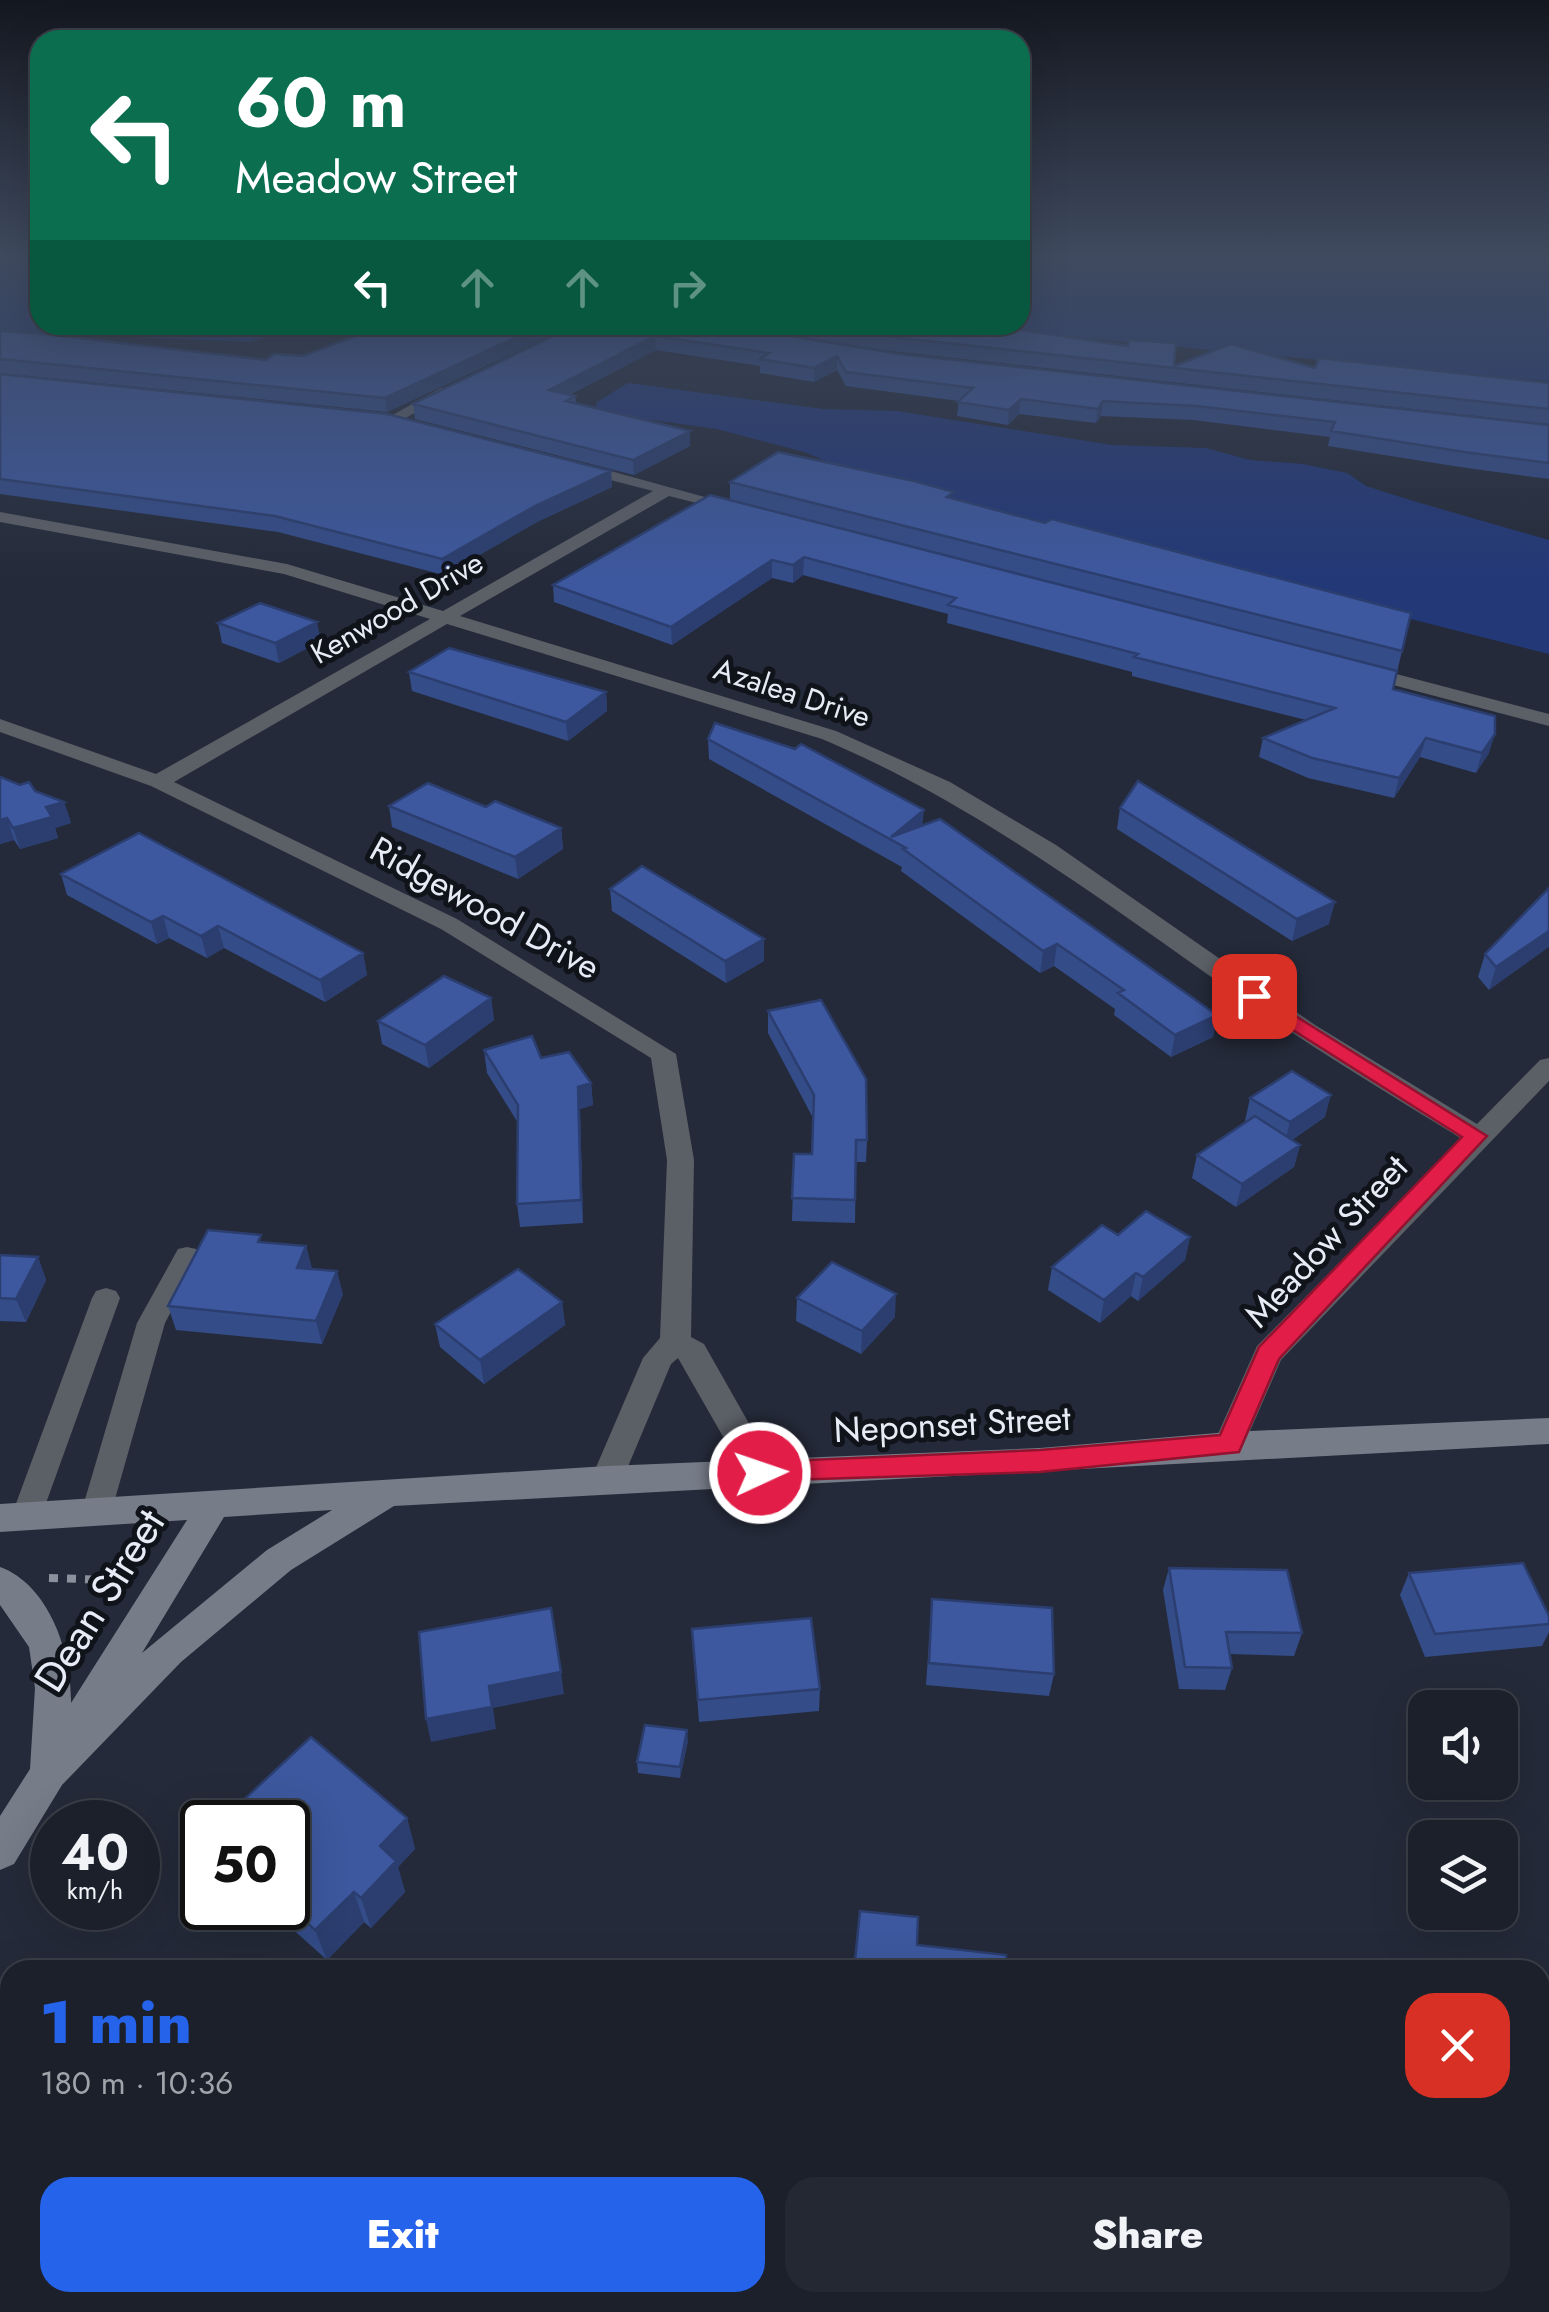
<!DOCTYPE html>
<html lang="en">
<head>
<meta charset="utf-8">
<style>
	body { margin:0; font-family:Jost,sans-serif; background:#242833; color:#f1f3f6; height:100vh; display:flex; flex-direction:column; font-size:38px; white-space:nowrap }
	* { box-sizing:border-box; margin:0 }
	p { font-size:32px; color:#a0a3a9 }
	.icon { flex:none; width:55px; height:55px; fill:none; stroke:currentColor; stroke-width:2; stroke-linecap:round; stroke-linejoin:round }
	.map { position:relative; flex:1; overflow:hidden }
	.drawer { position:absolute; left:0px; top:1960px; width:1550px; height:352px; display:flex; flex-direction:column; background:#1b202b; border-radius:30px 30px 0 0; box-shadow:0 10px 40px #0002,0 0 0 2px #393e47 }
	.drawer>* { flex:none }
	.hud { position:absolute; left:30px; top:30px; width:1000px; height:305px; border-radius:30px; box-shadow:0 10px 40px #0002,0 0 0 2px #393e47; background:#0b6e4f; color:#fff; overflow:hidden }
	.buttons { position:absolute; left:1408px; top:1690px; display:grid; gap:20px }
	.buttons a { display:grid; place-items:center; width:110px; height:110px; border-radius:20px; background:#1b202b; box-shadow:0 10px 40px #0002,0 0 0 2px #393e47; font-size:50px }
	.speed { position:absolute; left:30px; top:1800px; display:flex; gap:20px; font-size:50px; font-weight:700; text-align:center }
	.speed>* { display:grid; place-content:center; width:130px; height:130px; border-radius:50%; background:#1b202b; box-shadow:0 10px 40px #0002,0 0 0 2px #393e47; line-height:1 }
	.speed small { font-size:25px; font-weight:400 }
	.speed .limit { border:5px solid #111; border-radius:15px; background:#fff; color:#111 }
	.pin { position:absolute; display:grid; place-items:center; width:85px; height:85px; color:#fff; margin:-42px; border-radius:20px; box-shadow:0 5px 15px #0006 }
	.me { position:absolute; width:110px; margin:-55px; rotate:87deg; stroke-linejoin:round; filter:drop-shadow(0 0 8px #0008) }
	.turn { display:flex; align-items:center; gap:35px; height:210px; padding:0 40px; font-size:45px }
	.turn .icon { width:130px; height:130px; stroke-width:2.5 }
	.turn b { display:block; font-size:70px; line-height:85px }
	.lanes { display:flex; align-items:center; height:95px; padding:0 40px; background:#0003; justify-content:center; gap:50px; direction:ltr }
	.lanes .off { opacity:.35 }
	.round { display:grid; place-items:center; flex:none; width:105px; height:105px; border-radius:30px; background:#242833 }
	.overview { display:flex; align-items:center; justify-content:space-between; height:170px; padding:0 40px }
	h1 { font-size:60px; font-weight:800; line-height:75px; color:#2563eb }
	.button { display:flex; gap:20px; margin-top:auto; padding:20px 40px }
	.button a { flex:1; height:115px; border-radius:30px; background:#2563eb; color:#fff; font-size:40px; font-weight:800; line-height:115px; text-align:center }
	.button a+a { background:#242833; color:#f1f3f6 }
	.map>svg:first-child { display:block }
	.green { fill:#233877 }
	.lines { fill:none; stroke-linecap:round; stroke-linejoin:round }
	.path { stroke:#8c919e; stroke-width:8; stroke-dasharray:9 9; stroke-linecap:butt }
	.service { fill:#5b5f66; fill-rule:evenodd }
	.minor { fill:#5b5f66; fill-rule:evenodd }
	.secondary { fill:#767c88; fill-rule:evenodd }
	.wall { fill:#344c88 }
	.shaded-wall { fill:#2b3e6f }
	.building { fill:#3d589e; stroke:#2b3e6f; stroke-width:2.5 }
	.route { fill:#e11d48; stroke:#92132f; stroke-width:2.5 }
	.labels { text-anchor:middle; stroke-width:10; stroke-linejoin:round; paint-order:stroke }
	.far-street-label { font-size:30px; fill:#e6ebf5; stroke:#10131a }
	.street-label { font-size:35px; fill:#e6ebf5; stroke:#10131a }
	.near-street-label { font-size:42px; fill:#e6ebf5; stroke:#10131a }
</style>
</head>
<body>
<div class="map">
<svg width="1549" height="2312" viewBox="0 0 1549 2312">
	<rect width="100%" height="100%" fill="#242a39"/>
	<path class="green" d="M 0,257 L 40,257 L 40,325 L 302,325 L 251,342 L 0,331 Z
		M 1020,257 L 1549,257 L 1549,381 L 1017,332 L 1006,325 L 1020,325 Z
		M 628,383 L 823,409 L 897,411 L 1112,445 L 1206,448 L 1250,460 L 1303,464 L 1347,473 L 1366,486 L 1410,500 L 1549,540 L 1549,654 L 882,485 L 804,452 L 717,429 L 595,412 L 597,402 Z"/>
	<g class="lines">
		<path class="path" d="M 49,1578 L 111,1580"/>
		<path class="service" d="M 187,1247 L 196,1249 L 200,1256 L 165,1323 L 111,1513 L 107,1522 L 96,1525 L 85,1522 L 81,1513 L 137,1323 L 178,1249 Z
			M 106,1288 L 116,1291 L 120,1298 L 41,1517 L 37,1526 L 26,1530 L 15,1526 L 11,1517 L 92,1298 L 96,1291 Z"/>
		<path class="minor" d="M 441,388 L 453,391 L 395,424 L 382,421 Z
			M 578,462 L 748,509 L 740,514 L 669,496 L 460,616 L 836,731 L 950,782 L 1056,845 L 1315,1025 L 1477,1124 L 1540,1060 L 1549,1058 L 1549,1081 L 1281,1360 L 1240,1454 L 1229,1458 L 1218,1454 L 1213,1445 L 1257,1346 L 1462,1139 C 1388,1093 1314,1049 1243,999 C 1106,904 977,804 822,739 L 447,624 L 174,782 L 457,919 L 676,1054 L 694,1160 L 691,1337 L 704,1344 L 777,1473 L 773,1482 L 761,1486 L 749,1482 L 678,1358 L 671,1364 L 619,1488 L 607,1492 L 595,1488 L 591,1479 L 643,1358 L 660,1338 L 667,1160 L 651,1058 L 441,929 L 151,786 L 0,732 L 0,719 L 156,774 L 430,619 L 284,574 L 0,522 L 0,512 L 287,564 L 443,611 L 653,491 L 572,470 L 570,467 Z
			M 1362,665 L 1549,714 L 1549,726 L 1355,675 L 1352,671 Z"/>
		<path class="secondary" d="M 1549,1418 L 1549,1444 L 394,1506 L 291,1570 L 181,1662 L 62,1785 L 14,1864 L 0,1870 L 0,1816 L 30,1769 L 35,1688 L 29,1647 L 0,1605 L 0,1567 C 50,1585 72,1655 71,1703 L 187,1520 L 0,1532 L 0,1504 L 607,1466 L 1040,1448 L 1229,1432 ZM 332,1510 L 267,1550 L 142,1653 L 224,1517 Z"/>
	</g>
	<path class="wall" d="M 457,325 L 573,325 L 387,412 L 0,373 L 0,331 L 266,360 L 303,356 L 446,329 Z
		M 576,325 L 988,325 L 1174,366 L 1315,368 L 1549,383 L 1549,424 L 900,352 L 833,343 L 900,354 L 1549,425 L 1549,479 L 1460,467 L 1328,446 L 1330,437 L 1193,420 L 1101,416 L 1096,423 L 1019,414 L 1008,425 L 957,416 L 959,401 L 846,386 L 837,370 L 814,382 L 760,373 L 760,366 L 656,350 L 569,395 L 575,396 L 576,403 L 690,446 L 634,475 L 415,419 L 413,404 Z
		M 0,374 L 611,471 L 612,487 L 537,522 L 444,575 L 278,532 L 0,494 Z
		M 730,482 L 954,499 L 1045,523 L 1411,613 L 1393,689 L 1489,753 L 1476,773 L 1420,757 L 1394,798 L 1308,778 L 1259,757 L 1263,738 L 1306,720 L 1132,676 L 1132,672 L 947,623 L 948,614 L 803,575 L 793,583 L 772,578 L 672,645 L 554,602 L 553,585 L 710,495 L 1166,612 L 730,500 Z
		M 218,623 L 321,641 L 279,663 L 222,643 Z
		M 409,672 L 606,692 L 607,711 L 568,741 L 412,691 Z
		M 708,739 L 923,825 L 1217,1015 L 1213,1037 L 1171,1057 L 1114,1015 L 1115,1009 L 1054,966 L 1040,973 L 901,871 L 902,867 L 709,759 Z
		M 0,777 L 64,802 L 71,823 L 55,828 L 58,838 L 20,849 L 14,840 L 0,844 Z
		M 389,806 L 561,828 L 563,849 L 518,879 L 392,827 Z
		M 1120,808 L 1329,924 L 1292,941 L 1117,829 Z
		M 61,874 L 363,953 L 367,975 L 325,1002 L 224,948 L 207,958 L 169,938 L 157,944 L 67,895 Z
		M 1549,888 L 1489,990 L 1478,977 L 1485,954 Z
		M 610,889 L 764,939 L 764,961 L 726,983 L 612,911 Z
		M 491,998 L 494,1020 L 429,1068 L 382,1044 L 378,1021 Z
		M 768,1011 L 867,1140 L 866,1162 L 856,1162 L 855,1223 L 792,1221 L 794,1154 L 812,1154 L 813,1118 L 768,1033 Z
		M 484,1050 L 541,1058 L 591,1083 L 593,1105 L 580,1109 L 583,1223 L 520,1227 L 517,1204 L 518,1123 L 487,1073 Z
		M 1250,1098 L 1325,1117 L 1292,1140 L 1300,1145 L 1294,1167 L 1236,1207 L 1192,1178 L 1197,1155 L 1247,1122 L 1245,1121 Z
		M 1118,1235 L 1190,1237 L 1185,1260 L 1138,1301 L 1131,1296 L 1100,1323 L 1048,1290 L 1052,1267 Z
		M 262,1242 L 306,1246 L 312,1269 L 343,1294 L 322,1344 L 176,1330 L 168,1306 Z
		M 0,1255 L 38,1257 L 46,1280 L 26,1322 L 0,1321 Z
		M 797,1298 L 895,1317 L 861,1354 L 796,1321 Z
		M 562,1302 L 565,1325 L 484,1384 L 440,1347 L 435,1324 Z
		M 1169,1568 L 1302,1633 L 1294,1656 L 1230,1654 L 1232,1668 L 1225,1690 L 1179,1689 L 1163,1590 Z
		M 1409,1573 L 1549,1616 L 1549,1632 L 1542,1646 L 1425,1657 L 1400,1595 Z
		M 932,1599 L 1054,1674 L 1049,1696 L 926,1685 Z
		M 692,1629 L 820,1689 L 819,1711 L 699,1722 Z
		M 688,1741 L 680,1778 L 638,1773 L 637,1762 Z
		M 407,1818 L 415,1849 L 398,1867 L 405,1892 L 371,1928 L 364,1922 L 327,1960 L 269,1908 L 288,1908 L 288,1822 Z
		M 1540,2031 L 1549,2031 L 1549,2206 L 1540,2205 Z"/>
	<path class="shaded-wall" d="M 543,325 L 573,325 L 387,412 L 385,398 Z
		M 655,336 L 656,350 L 550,404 L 549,390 Z
		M 837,356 L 837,370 L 814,382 L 814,368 Z
		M 1021,399 L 1019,414 L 1008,425 L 1009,410 Z
		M 1103,401 L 1101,416 L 1096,423 L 1098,409 Z
		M 690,431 L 690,446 L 634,475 L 633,460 Z
		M 611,471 L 612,487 L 537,522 L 444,575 L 442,559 L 535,506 Z
		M 804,557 L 803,575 L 793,583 L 793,565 Z
		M 772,560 L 772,578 L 672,645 L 671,627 Z
		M 317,622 L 321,641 L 279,663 L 275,643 Z
		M 606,692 L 607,711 L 568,741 L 566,722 Z
		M 1495,734 L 1489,753 L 1476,773 L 1482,753 Z
		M 1426,738 L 1420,757 L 1394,798 L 1399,778 Z
		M 64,802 L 71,823 L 55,828 L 58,838 L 20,849 L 13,828 L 46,807 Z
		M 924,810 L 922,831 L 891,837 Z
		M 7,818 L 14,840 L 0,844 L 0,820 Z
		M 561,828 L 563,849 L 518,879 L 515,857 Z
		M 1335,902 L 1329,924 L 1292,941 L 1297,919 Z
		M 163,916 L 169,938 L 157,944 L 151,922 Z
		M 218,926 L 224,948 L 207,958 L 201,936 Z
		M 1549,931 L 1549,947 L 1489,990 L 1496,967 Z
		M 764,939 L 764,961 L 726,983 L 725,961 Z
		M 1057,944 L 1054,966 L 1040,973 L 1043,951 Z
		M 363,953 L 367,975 L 325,1002 L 320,980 Z
		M 491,998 L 494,1020 L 429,1068 L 425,1045 Z
		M 1217,1015 L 1213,1037 L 1171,1057 L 1175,1035 Z
		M 591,1083 L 593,1105 L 580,1109 L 583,1223 L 581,1200 L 578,1087 Z
		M 1331,1095 L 1325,1117 L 1284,1145 L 1290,1122 Z
		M 1300,1145 L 1294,1167 L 1236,1207 L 1242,1184 Z
		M 1190,1237 L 1185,1260 L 1138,1301 L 1143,1277 Z
		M 306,1246 L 312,1270 L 297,1268 Z
		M 38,1257 L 46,1280 L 26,1322 L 16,1299 Z
		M 337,1271 L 343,1294 L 322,1344 L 316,1321 Z
		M 1136,1273 L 1131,1296 L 1100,1323 L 1104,1300 Z
		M 896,1294 L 895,1317 L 861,1354 L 862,1331 Z
		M 562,1302 L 565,1325 L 484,1384 L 480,1360 Z
		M 561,1672 L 564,1694 L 493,1708 L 496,1729 L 431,1742 L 426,1719 L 489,1686 Z
		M 687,1730 L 688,1741 L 680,1778 L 680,1767 Z
		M 407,1818 L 415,1849 L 398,1867 L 405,1892 L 371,1928 L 361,1898 L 380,1846 Z
		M 354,1892 L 364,1922 L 327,1960 L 315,1930 Z"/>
	<path class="building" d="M 385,325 L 428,325 L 446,329 L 457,325 L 543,325 L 385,398 L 0,359 L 0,331 L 43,334 L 266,360 L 274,354 L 303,356 Z
		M 576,325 L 725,325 L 900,354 L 1549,425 L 1549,463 L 1464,452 L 1331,431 L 1335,422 L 1196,406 L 1103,401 L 1098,409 L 1021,399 L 1009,410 L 958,402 L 973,388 L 846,372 L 837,356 L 814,368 L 760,359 L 769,353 L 655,336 L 549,390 L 575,396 L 566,401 L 690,431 L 633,460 L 413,404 Z
		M 804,325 L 988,325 L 1128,346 L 1129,340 L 1176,343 L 1174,366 L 1231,344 L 1315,368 L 1319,358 L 1549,383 L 1549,409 L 901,338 Z
		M 0,374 L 387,414 L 611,471 L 535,506 L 442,559 L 275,516 L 0,479 Z
		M 778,452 L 914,481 L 954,492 L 947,497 L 1045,523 L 1052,519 L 1411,613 L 1402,651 L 730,482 Z
		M 710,495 L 1397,671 L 1393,689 L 1495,716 L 1495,734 L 1482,753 L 1426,738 L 1399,778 L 1312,758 L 1263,738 L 1335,708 L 1134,657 L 1138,654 L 948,605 L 956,598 L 804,557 L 793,565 L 772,560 L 671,627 L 553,585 Z
		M 260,603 L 317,622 L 275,643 L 218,623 Z
		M 449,648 L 606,692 L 566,722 L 409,672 Z
		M 715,723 L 795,749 L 801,744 L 924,810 L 891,837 L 940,819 L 1217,1015 L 1175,1035 L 1118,993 L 1124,990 L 1057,944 L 1043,951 L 903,849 L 906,848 L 708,739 Z
		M 0,777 L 20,785 L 29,782 L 35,791 L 64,802 L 46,807 L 52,817 L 13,828 L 7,818 L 0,820 Z
		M 1138,781 L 1335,902 L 1297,919 L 1120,808 Z
		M 428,783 L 486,807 L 495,801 L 561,828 L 515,857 L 389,806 Z
		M 139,833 L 363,953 L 320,980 L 218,926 L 201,936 L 163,916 L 151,922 L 61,874 Z
		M 642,866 L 764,939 L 725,961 L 610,889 Z
		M 1549,888 L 1549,931 L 1496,967 L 1485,954 Z
		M 444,976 L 491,998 L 425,1045 L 378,1021 Z
		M 821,1000 L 866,1079 L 867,1140 L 856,1140 L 855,1200 L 792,1198 L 794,1154 L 812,1154 L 814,1095 L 768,1011 Z
		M 532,1036 L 541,1058 L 569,1052 L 591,1083 L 578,1087 L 581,1200 L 517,1204 L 518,1105 L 484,1050 Z
		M 1292,1071 L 1331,1095 L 1290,1122 L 1250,1098 Z
		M 1255,1116 L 1300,1145 L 1242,1184 L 1197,1155 Z
		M 1146,1211 L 1190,1237 L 1143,1277 L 1136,1273 L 1104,1300 L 1052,1267 L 1102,1225 L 1118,1235 Z
		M 208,1230 L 261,1235 L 258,1242 L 306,1246 L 297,1268 L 337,1271 L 316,1321 L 168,1306 Z
		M 0,1255 L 38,1257 L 16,1299 L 0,1298 Z
		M 832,1262 L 896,1294 L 862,1331 L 797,1298 Z
		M 518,1269 L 562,1302 L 480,1360 L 435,1324 Z
		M 1523,1563 L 1549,1616 L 1549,1624 L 1435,1634 L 1409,1573 Z
		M 1169,1568 L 1287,1570 L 1302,1633 L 1226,1632 L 1232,1668 L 1185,1667 Z
		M 932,1599 L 1052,1608 L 1054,1674 L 929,1663 Z
		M 551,1608 L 561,1672 L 489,1686 L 492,1707 L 426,1719 L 419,1632 Z
		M 811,1618 L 820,1689 L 698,1700 L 692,1629 Z
		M 645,1725 L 687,1730 L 680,1767 L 637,1762 Z
		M 311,1737 L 407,1818 L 380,1846 L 396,1861 L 361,1898 L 354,1892 L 315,1930 L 288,1905 L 288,1822 L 220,1822 Z
		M 860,1911 L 918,1917 L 917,1945 L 1006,1955 L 1006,1970 L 854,1970 Z
		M 1540,2031 L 1549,2031 L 1549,2187 L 1540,2186 L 1540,2081 L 1543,2081 L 1540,2068 Z
		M 10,2060 L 10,2075 L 2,2072 Z"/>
	<linearGradient id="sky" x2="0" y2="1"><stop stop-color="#14171f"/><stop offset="0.44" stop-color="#3f4a5f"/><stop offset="1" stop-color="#3f4a5f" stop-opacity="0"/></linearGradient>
	<rect width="1549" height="580" fill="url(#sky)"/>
	<path class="route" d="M 1254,990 L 1487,1136 L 1279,1359 L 1239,1452 L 1040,1472 L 751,1481 L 747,1473 L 751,1466 L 760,1462 L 1040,1450 L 1220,1435 L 1259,1347 L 1462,1137 L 1247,1001 L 1244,996 Z"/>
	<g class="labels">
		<g class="far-street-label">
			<text transform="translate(397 608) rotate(-30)" y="10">Kenwood Drive</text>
			<text transform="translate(792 693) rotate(18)" y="10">Azalea Drive</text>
		</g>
		<g class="street-label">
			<text transform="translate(485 908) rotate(29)" y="12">Ridgewood Drive</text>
			<text transform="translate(1326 1241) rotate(-47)" y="12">Meadow Street</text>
			<text transform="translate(952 1424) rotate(-3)" y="12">Neponset Street</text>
		</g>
		<g class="near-street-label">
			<text transform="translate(99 1600) rotate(-58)" y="15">Dean Street</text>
		</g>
	</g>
</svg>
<div class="buttons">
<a><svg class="icon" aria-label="sound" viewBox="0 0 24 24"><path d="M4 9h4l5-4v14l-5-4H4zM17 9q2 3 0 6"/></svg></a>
<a><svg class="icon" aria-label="layers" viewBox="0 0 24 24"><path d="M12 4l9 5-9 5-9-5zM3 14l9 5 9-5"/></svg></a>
</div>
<div class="speed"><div>40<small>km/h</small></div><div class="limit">50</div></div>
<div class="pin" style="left:1254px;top:996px;background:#d93025"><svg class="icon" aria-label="arrive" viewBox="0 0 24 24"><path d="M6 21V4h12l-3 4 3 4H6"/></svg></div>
<svg class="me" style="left:760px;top:1473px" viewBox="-20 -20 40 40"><circle r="17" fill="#e11d48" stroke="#fff" stroke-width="3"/><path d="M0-11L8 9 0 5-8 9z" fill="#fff"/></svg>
<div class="hud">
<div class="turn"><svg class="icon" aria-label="left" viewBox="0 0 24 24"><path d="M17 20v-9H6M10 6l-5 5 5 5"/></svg><div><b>60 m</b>Meadow Street</div></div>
<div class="lanes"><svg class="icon" aria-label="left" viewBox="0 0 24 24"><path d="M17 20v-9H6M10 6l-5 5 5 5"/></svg><svg class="icon off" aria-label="ahead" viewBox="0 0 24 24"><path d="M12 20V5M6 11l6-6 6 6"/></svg><svg class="icon off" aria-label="ahead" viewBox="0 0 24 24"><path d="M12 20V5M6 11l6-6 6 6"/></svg><svg class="icon off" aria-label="right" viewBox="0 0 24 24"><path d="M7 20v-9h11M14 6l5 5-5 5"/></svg></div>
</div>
<section class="drawer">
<div class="overview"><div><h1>1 min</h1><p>180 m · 10:36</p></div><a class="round" style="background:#d93025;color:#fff"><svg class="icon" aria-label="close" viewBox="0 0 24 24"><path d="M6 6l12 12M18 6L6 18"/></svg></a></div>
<div class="button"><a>Exit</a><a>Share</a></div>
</section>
</div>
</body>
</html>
